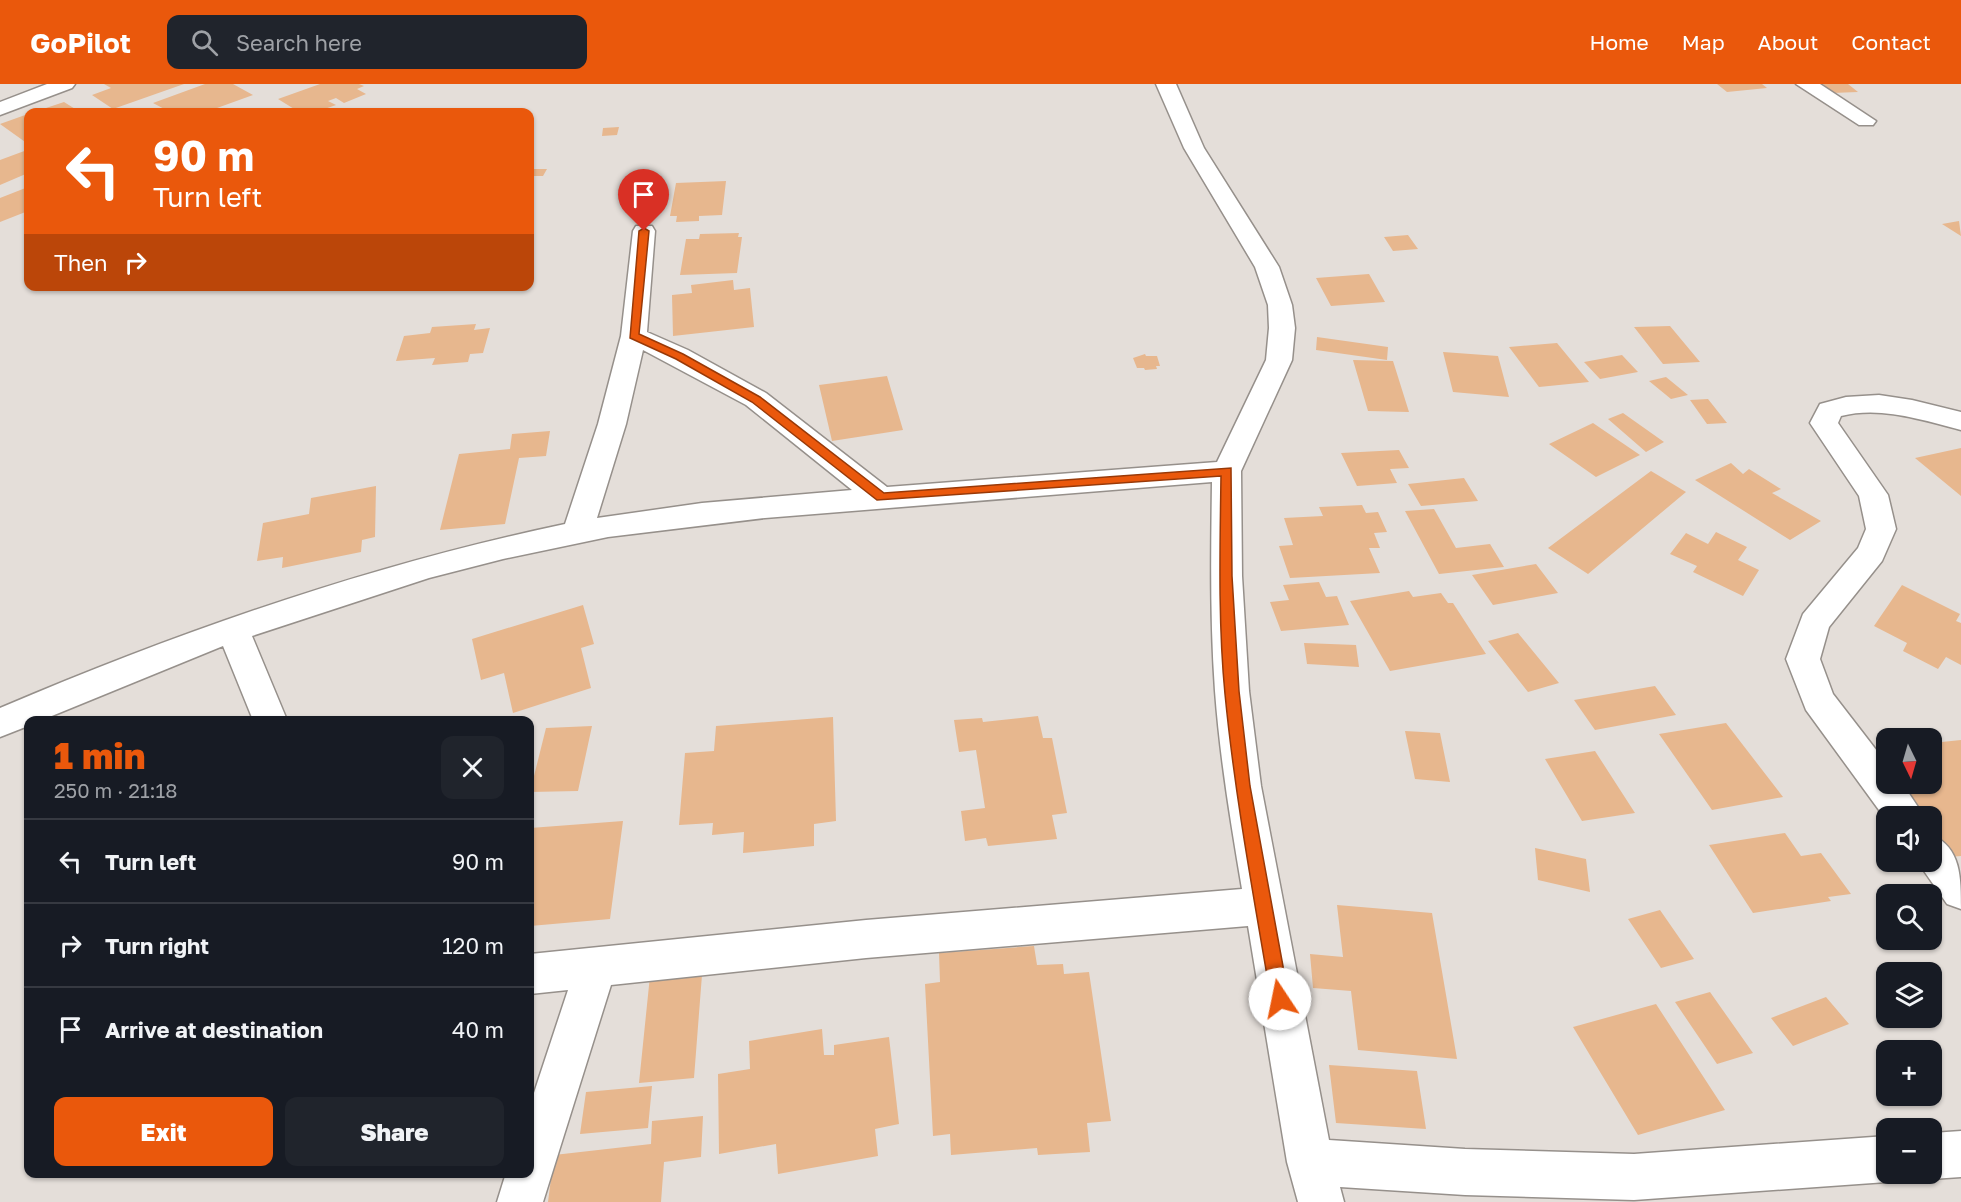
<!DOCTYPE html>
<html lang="en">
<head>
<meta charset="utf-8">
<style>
	body { margin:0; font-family:"Golos Text",sans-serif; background:#20242c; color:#f1f3f6; height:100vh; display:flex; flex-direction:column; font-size:22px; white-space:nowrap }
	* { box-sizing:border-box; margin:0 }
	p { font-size:20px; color:#9ea1a6 }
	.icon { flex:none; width:33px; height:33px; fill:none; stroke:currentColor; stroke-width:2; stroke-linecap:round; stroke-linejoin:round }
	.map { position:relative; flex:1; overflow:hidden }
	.drawer { position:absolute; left:24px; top:632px; width:510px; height:462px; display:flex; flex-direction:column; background:#171b24; border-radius:12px; box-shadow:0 2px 4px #0004 }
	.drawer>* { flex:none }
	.guide { position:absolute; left:24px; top:24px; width:510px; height:183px; border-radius:12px; box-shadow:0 2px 4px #0004; background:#ea580c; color:#fff; overflow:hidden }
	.needle { width:39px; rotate:175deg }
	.controls { position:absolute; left:1876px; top:644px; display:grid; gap:12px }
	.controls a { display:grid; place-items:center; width:66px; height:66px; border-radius:12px; background:#171b24; box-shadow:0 2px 4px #0004; font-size:30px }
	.pin { position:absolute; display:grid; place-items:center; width:51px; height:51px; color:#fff; margin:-62px -26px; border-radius:50% 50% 50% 0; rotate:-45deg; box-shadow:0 0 6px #0007 }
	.pin .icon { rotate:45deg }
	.me { position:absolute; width:66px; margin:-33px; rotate:349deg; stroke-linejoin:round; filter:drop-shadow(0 0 4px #0008) }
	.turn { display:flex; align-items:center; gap:21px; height:126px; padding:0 30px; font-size:27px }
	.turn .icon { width:78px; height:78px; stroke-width:2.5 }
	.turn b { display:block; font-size:42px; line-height:51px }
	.then { display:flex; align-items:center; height:57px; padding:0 30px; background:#0003; gap:12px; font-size:22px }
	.round { display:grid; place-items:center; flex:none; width:63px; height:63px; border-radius:12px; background:#20242c }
	.headline { display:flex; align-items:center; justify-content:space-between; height:102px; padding:0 30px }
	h1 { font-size:36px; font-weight:800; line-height:45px; color:#ea580c }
	.cta { display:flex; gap:12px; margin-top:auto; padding:12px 30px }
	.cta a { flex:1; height:69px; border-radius:12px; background:#ea580c; color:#fff; font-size:24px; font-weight:800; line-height:69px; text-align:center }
	.cta a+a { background:#20242c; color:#f1f3f6 }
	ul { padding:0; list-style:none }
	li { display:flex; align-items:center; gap:18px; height:84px; padding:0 30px; border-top:2px solid #363941 }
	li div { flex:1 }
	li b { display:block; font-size:22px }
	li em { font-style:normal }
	header { display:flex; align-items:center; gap:36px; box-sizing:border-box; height:84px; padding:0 30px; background:#ea580c; color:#fff }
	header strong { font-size:28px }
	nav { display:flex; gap:33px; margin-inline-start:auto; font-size:21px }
	.search { width:420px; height:54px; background:#20242c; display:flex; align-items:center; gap:15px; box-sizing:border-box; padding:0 21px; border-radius:12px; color:#9ea1a6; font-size:22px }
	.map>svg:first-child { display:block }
	.building { fill:#e7b78e }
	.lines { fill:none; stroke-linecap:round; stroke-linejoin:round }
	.street-casing { stroke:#96908b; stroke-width:3 }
	.street { fill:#fff; fill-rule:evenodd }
	.route { fill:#ea580c; stroke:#983908; stroke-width:1.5 }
</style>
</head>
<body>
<header>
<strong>GoPilot</strong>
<div class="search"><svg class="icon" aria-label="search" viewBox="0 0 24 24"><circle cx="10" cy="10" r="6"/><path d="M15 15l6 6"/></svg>Search here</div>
<nav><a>Home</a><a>Map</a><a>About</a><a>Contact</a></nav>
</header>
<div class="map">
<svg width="1961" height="1118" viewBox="0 0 1961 1118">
	<rect width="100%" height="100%" fill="#e4ded9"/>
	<path class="building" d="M 104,0 L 184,0 L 113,25 L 92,11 L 111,4 Z
		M 205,0 L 233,0 L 253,11 L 206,28 L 170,28 L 153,19 Z
		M 320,0 L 359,0 L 364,2 L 357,5 L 366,10 L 344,19 L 336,14 L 328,17 L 336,21 L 316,28 L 299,28 L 278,15 Z
		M 1717,0 L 1762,0 L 1767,4 L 1727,8 Z
		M 1823,0 L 1848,0 L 1858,8 L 1832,9 Z
		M 64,18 L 80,28 L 34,28 Z
		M 28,30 L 28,60 L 0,40 Z
		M 619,43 L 617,51 L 602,52 L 603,44 Z
		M 27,66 L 28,89 L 0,101 L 0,76 Z
		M 530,85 L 547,85 L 543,92 L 530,92 Z
		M 726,97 L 722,131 L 699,132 L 699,137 L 676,138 L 677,132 L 670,132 L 676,99 Z
		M 28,103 L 28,127 L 0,138 L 0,114 Z
		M 1959,137 L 1961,152 L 1942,140 Z
		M 739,149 L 738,153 L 742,153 L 737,189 L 680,191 L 686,155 L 699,155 L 700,150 Z
		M 1408,151 L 1418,165 L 1393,167 L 1384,153 Z
		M 1369,190 L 1385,218 L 1331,222 L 1316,194 Z
		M 733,196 L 734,206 L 750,204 L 754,243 L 673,252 L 672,211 L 692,209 L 691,201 Z
		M 476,240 L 474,246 L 490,244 L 483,269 L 470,270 L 468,278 L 432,281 L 435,274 L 396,277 L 404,252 L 430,249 L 432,243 Z
		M 1670,242 L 1700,278 L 1663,280 L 1634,243 Z
		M 1317,253 L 1388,263 L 1387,276 L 1316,266 Z
		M 1557,259 L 1589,298 L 1539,303 L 1509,263 Z
		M 1443,268 L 1498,272 L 1509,313 L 1453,308 Z
		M 1145,270 L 1146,272 L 1157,272 L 1160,282 L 1156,282 L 1157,285 L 1145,286 L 1144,284 L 1137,284 L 1133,274 Z
		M 1622,271 L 1638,288 L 1600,295 L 1584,278 Z
		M 1353,276 L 1393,277 L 1409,328 L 1368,327 Z
		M 887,292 L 903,346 L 832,357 L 819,301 Z
		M 1666,293 L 1688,311 L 1671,315 L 1649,297 Z
		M 1708,315 L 1727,339 L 1707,340 L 1690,316 Z
		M 1623,329 L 1664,358 L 1646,368 L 1608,335 Z
		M 1593,339 L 1640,371 L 1596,393 L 1549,360 Z
		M 550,347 L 546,372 L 519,374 L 505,440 L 440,446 L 459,370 L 510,365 L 512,350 Z
		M 1961,364 L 1961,412 L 1915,374 Z
		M 1399,366 L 1409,384 L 1390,385 L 1397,399 L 1357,402 L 1341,369 Z
		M 1731,379 L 1743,390 L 1749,385 L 1781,405 L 1772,409 L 1821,437 L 1790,456 L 1695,396 Z
		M 1651,387 L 1686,408 L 1588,490 L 1548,464 Z
		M 1464,394 L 1478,417 L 1421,422 L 1408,400 Z
		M 376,402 L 375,453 L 362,456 L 361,468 L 282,484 L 283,473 L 257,477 L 263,439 L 309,430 L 311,414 Z
		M 1362,421 L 1366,429 L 1378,428 L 1387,448 L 1374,449 L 1380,464 L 1369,464 L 1380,489 L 1290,494 L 1279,462 L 1293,461 L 1284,434 L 1323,432 L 1319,423 Z
		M 1434,425 L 1456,464 L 1490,460 L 1504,483 L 1439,490 L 1405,427 Z
		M 1716,448 L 1747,463 L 1738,476 L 1759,486 L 1743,512 L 1693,488 L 1697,482 L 1670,470 L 1686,449 L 1708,460 Z
		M 1536,480 L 1558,509 L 1493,521 L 1472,491 Z
		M 1319,498 L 1326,513 L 1337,512 L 1349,541 L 1281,547 L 1270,518 L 1289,516 L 1283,501 Z
		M 1902,501 L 1960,530 L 1956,537 L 1961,539 L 1961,581 L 1946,573 L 1938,585 L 1903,567 L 1907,559 L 1874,542 Z
		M 1409,507 L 1413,513 L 1441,509 L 1448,519 L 1453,519 L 1486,570 L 1390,587 L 1350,517 Z
		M 583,521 L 594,560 L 581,564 L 591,604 L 513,629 L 504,589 L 481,596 L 472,555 Z
		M 1518,549 L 1559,599 L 1528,608 L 1488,557 Z
		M 1304,559 L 1356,561 L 1359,583 L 1307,580 Z
		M 1655,602 L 1676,631 L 1595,646 L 1574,616 Z
		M 1038,632 L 1043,654 L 1052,654 L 1067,729 L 1052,731 L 1057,755 L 988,762 L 986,754 L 965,757 L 961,727 L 985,724 L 976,666 L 959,668 L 954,636 L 982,634 L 983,638 Z
		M 833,633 L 836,737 L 814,740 L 814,762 L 743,769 L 744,748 L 712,751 L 713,739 L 679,741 L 685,669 L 714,667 L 716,642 Z
		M 1726,639 L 1783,713 L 1712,726 L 1659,650 Z
		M 592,642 L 578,707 L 530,708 L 546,644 Z
		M 1405,647 L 1440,649 L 1450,698 L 1415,695 Z
		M 1961,656 L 1961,772 L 1949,773 L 1932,751 L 1932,732 L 1918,732 L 1894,699 L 1932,699 L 1932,659 Z
		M 1887,663 L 1887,689 L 1869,665 Z
		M 1595,667 L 1635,729 L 1582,737 L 1545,675 Z
		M 623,737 L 610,835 L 530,842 L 530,744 Z
		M 1785,749 L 1801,772 L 1821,769 L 1851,810 L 1828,813 L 1831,817 L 1753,829 L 1709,761 Z
		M 1535,764 L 1586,775 L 1590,808 L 1538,796 Z
		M 1337,821 L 1432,829 L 1457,975 L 1358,966 L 1351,907 L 1313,904 L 1310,870 L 1343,873 Z
		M 1660,826 L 1694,875 L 1661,884 L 1628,835 Z
		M 1034,862 L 1037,881 L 1063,880 L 1064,890 L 1089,888 L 1111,1037 L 1087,1039 L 1090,1068 L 1038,1071 L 1037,1064 L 951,1071 L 950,1050 L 933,1052 L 925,900 L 940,898 L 939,869 Z
		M 703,878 L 694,994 L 639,999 L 651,882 Z
		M 1710,908 L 1753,969 L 1717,980 L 1675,918 Z
		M 1826,913 L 1849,940 L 1793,962 L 1771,934 Z
		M 1656,920 L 1725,1026 L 1638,1051 L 1573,943 Z
		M 822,945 L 824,971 L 834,971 L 834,961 L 889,953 L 899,1040 L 875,1045 L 878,1072 L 778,1090 L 776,1060 L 719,1070 L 718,990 L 750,985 L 749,957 Z
		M 1329,981 L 1417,987 L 1426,1045 L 1336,1039 Z
		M 652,1002 L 648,1044 L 580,1050 L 586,1008 Z
		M 703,1032 L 701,1073 L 664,1078 L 661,1118 L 548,1118 L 554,1071 L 651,1060 L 652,1037 Z"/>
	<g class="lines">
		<defs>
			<path id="street" d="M 47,0 L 75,0 L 72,4 L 0,31 L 0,18 Z
				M 1156,0 L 1176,0 L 1204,64 L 1279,183 L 1292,221 L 1295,244 L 1292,276 L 1241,387 L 1242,492 L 1249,607 L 1261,702 L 1329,1056 L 1465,1065 L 1634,1070 L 1887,1052 L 1887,1089 L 1904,1089 L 1903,1091 L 1887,1098 L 1634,1116 L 1465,1111 L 1340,1103 L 1344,1118 L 1298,1118 L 1287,1078 L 1248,842 L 866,874 L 611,901 L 543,1118 L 497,1118 L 506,1089 L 530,1089 L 530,1021 L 568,906 L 530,910 L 530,870 L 866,836 L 1242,805 C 1231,740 1220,674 1215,607 C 1210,537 1211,468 1212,398 L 765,434 L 608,453 L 503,475 L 429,494 L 252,552 L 287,636 L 253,636 L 223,562 L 42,636 L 28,636 L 28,642 L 0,653 L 0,624 C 183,546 370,481 565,440 L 598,340 L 621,252 L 633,147 L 636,142 L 652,142 L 655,147 L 647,248 L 688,266 L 766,309 L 887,403 L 1217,378 L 1266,276 L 1269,244 L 1268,221 L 1255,183 L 1184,64 ZM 643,266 L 746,321 L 852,406 L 702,419 L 597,434 L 626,340 Z
				M 1796,0 L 1820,0 L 1876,37 L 1873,41 L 1859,41 Z
				M 1879,311 L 1912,316 L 1961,328 L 1961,346 C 1922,336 1881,322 1841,332 L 1838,339 L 1888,411 L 1896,445 L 1882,477 L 1829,543 L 1820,575 L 1833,610 L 1887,680 L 1887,699 L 1902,699 L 1924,732 L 1887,732 L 1887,737 L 1806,626 L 1786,575 L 1803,530 L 1858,464 L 1866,445 L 1859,412 L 1810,339 L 1820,320 L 1846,313 Z
				M 1932,751 C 1961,764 1961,793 1961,825 L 1947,820 L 1917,777 L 1932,777 Z
				M 1961,1047 L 1961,1093 L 1932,1095 L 1918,1089 L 1932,1089 L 1932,1049 Z"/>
		</defs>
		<use href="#street" class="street-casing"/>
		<use href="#street" class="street"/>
	</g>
	<path class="route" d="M 644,144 L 649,147 L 639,250 L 683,270 L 760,313 L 884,409 L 1231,384 L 1232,492 L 1239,607 L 1250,702 L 1289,915 L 1286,921 L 1280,924 L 1274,921 L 1271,915 C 1254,814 1235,713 1225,610 C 1218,538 1220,464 1221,392 L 877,416 L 752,318 L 676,275 L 630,254 L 639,147 Z"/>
</svg>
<div class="controls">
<a><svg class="needle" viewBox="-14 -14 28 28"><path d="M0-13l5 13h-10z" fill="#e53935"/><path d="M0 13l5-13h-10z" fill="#9ea1a6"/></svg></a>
<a><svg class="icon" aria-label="sound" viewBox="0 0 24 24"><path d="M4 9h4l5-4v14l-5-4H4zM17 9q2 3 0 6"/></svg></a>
<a><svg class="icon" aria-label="search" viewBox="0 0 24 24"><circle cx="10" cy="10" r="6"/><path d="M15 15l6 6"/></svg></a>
<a><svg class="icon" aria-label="layers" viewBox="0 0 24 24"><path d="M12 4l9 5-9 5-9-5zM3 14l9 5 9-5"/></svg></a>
<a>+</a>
<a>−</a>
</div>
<div class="pin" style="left:644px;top:147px;background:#d93025"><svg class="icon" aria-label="arrive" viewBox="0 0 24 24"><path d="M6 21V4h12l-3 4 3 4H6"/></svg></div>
<svg class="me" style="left:1280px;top:915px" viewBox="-20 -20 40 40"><circle r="19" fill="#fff"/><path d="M0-13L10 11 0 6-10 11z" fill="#ea580c"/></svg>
<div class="guide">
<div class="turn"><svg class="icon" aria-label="left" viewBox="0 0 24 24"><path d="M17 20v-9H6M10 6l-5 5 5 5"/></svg><div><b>90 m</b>Turn left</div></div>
<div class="then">Then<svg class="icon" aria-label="right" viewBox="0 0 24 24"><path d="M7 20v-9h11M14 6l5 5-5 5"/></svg></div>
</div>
<section class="drawer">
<div class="headline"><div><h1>1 min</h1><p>250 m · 21:18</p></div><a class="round"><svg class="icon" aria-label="close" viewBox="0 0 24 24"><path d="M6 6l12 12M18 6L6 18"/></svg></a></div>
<ul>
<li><svg class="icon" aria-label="left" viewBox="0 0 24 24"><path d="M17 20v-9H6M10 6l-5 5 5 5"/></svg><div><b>Turn left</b></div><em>90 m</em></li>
<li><svg class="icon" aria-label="right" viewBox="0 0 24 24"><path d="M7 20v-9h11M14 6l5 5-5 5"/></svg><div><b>Turn right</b></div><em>120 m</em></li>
<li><svg class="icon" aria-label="arrive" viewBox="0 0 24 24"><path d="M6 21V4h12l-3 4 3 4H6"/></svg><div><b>Arrive at destination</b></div><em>40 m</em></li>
</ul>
<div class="cta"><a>Exit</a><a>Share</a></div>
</section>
</div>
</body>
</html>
